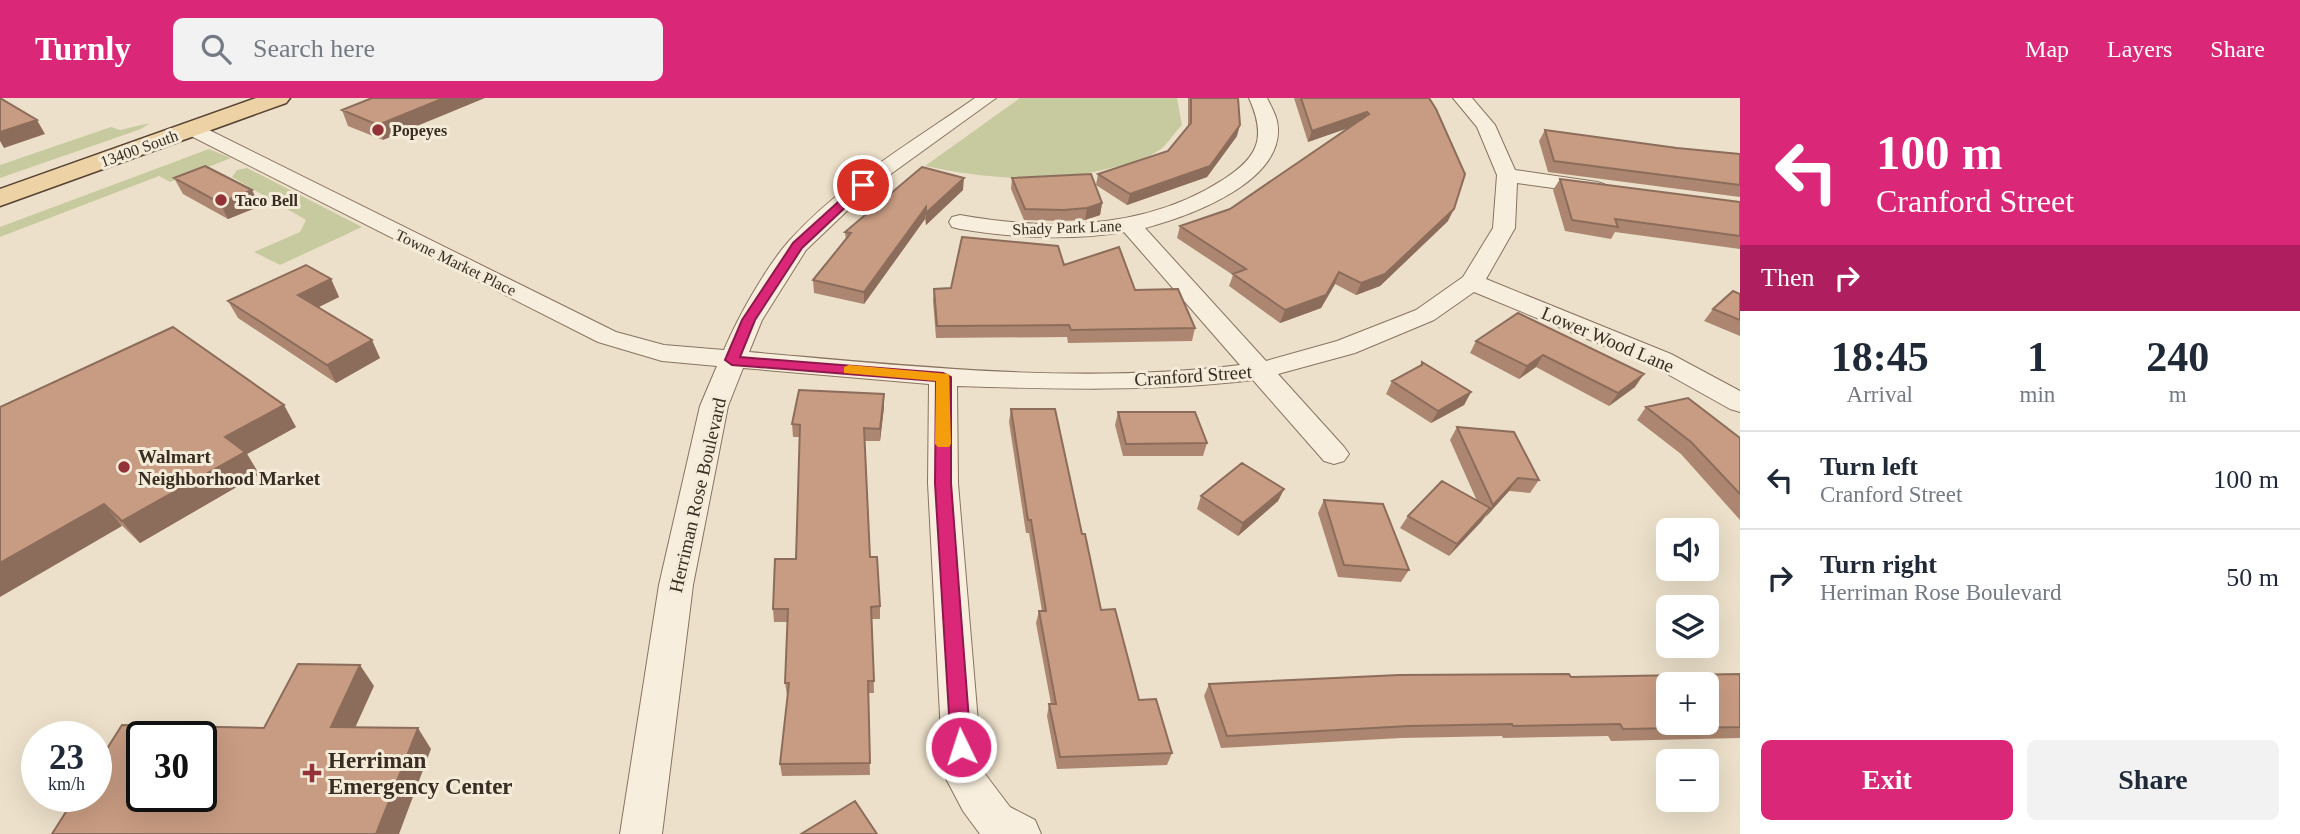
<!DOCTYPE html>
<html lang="en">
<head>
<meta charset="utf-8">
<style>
	body { margin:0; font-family:"Times New Roman",serif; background:#f2f2f3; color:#1f2937; height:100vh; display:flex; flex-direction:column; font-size:26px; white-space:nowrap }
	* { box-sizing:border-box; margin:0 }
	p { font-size:23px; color:#747a83 }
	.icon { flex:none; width:38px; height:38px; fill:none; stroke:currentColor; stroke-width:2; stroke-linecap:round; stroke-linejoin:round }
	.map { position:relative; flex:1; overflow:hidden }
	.drawer { display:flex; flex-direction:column; background:#fff; width:560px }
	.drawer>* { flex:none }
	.hud { background:#db2777; color:#fff; overflow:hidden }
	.controls { position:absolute; left:1656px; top:420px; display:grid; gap:14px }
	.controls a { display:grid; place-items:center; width:63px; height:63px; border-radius:10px; background:#fff; box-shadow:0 7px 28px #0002; font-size:35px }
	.speed { position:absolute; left:21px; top:623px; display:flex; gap:14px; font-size:35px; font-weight:700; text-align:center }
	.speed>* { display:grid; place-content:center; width:91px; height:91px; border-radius:50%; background:#fff; box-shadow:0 7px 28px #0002; line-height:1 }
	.speed small { font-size:18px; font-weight:400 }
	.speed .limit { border:4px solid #111; border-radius:10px; background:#fff; color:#111 }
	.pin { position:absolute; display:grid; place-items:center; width:60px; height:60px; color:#fff; margin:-30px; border:4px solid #fff; border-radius:50%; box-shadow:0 2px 7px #0007 }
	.me { position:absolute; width:77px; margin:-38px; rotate:356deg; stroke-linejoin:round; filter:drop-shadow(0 0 5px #0008) }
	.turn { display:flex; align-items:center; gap:24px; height:147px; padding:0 21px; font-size:32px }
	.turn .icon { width:91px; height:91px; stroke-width:2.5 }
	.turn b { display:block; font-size:49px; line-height:60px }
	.then { display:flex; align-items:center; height:66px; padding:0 21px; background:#0003; gap:14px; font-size:26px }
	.eta { display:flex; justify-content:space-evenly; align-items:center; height:119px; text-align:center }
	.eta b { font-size:42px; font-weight:600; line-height:49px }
	.cta { display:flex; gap:14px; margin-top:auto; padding:14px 21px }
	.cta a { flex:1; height:80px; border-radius:10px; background:#db2777; color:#fff; font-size:28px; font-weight:600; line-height:80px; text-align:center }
	.cta a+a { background:#f2f2f3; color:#1f2937 }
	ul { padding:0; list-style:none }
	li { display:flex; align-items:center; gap:21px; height:98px; padding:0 21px; border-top:2px solid #e0e1e3 }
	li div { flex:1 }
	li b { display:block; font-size:26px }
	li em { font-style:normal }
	header { display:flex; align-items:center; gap:42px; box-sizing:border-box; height:98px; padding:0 35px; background:#db2777; color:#fff }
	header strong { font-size:33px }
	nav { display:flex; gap:38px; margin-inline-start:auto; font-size:24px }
	.search { width:490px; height:63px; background:#f2f2f3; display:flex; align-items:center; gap:18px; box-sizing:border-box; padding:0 24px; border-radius:10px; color:#747a83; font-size:26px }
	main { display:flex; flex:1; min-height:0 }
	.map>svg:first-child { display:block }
	.green { fill:#c7ca9e }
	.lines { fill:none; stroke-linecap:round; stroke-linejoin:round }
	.minor-casing { stroke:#88735f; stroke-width:2 }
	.major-casing { stroke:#564233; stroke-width:3 }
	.minor { fill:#f7eedd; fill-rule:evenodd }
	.major { fill:#ecd2a5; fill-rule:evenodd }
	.wall { fill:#ac8670 }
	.shaded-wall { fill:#8c6d5b }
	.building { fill:#c89c82; stroke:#8c6d5b; stroke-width:2; fill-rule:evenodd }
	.route { fill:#db2777; stroke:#8e194d; stroke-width:2 }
	.slow { fill:#f59e0b }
	.poi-dot { fill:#933338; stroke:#f4ebd9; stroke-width:2.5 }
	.labels { text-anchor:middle; stroke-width:6; stroke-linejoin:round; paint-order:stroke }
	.far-poi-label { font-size:16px; font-weight:bold; fill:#392c22; stroke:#f4ebd9; text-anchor:start }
	.far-street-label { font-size:16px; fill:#392c22; stroke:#f4ebd9 }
	.street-label { font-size:19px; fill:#392c22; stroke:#f4ebd9 }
	.poi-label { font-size:19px; font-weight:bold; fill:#392c22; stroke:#f4ebd9; text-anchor:start }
	.near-poi-label { font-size:23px; font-weight:bold; fill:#392c22; stroke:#f4ebd9; text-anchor:start }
</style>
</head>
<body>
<header>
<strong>Turnly</strong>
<div class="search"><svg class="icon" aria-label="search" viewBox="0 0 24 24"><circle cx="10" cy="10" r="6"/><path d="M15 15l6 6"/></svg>Search here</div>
<nav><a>Map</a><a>Layers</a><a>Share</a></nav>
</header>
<main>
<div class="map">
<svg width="1740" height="736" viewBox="0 0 1740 736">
	<rect width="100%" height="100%" fill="#ece0ca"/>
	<path class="green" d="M 1020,0 L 1177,0 L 1182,27 C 1175,34 1169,44 1161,51 C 1147,61 1127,66 1111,70 C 1049,86 987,81 925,68 Z
		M 150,25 L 141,31 L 0,80 L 0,67 L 111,29 L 120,32 Z
		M 209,51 L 231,60 L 170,84 L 159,78 L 0,139 L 0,129 Z
		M 247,70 L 362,129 L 280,167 L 254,154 L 300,134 L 306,122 L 232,79 L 237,72 Z"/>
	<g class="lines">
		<defs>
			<path id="minor" d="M 975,0 L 996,0 L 870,91 L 806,152 L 762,222 L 749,254 C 911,268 1077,287 1240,267 L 1124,134 C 1069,143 1015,140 960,131 L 952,129 L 949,124 L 952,119 L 960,117 C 1049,133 1146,132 1224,81 C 1260,58 1266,38 1249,0 L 1267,0 C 1272,10 1278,20 1278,31 C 1280,86 1187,119 1145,130 L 1266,263 L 1337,243 L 1416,212 L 1463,179 L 1493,130 L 1497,77 L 1477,29 L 1453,0 L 1472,0 L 1495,27 L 1515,72 L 1597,84 L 1604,86 L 1607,90 L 1604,94 L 1597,96 L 1517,85 L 1515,130 L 1486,181 L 1671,256 L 1740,293 L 1740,314 L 1730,311 L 1653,268 L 1474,194 L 1434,222 L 1355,255 L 1278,276 L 1344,349 L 1349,356 L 1344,363 L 1334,366 L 1324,363 L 1253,282 C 1154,294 1056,291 957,288 L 958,385 L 982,672 L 1010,709 L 1035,722 L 1041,736 L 980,736 L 963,713 L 943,675 L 928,385 L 929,286 L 743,270 L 728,308 L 693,487 L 662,736 L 620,736 L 659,487 L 700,308 L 717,268 L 662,263 L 598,244 L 185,35 L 182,31 L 192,25 L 199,27 L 616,234 L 664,247 L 724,252 C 738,219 766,169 789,143 C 841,85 912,44 975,0 Z"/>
			<path id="major" d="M 256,0 L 290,0 L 286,5 L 0,108 L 0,91 Z"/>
		</defs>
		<use href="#minor" class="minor-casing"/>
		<use href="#major" class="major-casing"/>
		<use href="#minor" class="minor"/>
		<use href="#major" class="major"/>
	</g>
	<path class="wall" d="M 372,0 L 383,42 L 348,28 L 342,12 Z
		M 1188,0 L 1238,0 L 1237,38 L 1207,79 L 1127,107 L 1096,87 L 1098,76 L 1168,53 L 1188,29 Z
		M 1294,0 L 1429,0 L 1448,123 L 1380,188 L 1356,197 L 1335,186 L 1321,210 L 1280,225 L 1229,188 L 1233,177 L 1177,140 L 1180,128 L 1230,111 L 1350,29 L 1308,44 Z
		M 1545,32 L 1677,50 L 1740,56 L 1740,99 L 1548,74 L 1539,43 Z
		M 174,80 L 260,108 L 228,121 L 183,96 Z
		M 1012,80 L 1102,105 L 1100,117 L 1085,122 L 1062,123 L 1024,122 L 1011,91 Z
		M 1560,81 L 1740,104 L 1740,151 L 1615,134 L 1611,141 L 1565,133 L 1553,92 Z
		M 963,92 L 926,127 L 925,121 L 864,206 L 814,195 L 813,182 L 846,142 L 845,134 Z
		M 1064,167 L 1135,192 L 1195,230 L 1192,243 L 1068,245 L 1067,239 L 936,240 L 933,203 L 934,191 L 951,190 Z
		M 331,181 L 339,199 L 318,209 L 380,260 L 336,285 L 238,220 L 228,203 Z
		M 1740,196 L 1740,238 L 1704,223 L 1713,211 Z
		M 1518,215 L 1635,289 L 1609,308 L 1536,269 L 1519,281 L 1470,255 L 1476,243 Z
		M 1422,264 L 1471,294 L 1464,307 L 1431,325 L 1386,296 L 1392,283 L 1419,269 Z
		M 0,309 L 296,329 L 247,356 L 259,376 L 140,445 Z
		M 884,309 L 880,343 L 865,343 L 870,459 L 880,508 L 880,521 L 872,521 L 874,595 L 868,595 L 870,677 L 782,678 L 780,666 L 788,597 L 787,597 L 785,585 L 788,524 L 774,524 L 773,511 L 796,461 L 800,339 L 793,339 L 792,326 Z
		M 1646,309 L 1740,340 L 1740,422 L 1681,356 L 1637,322 Z
		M 1011,311 L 1082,436 L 1101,512 L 1139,602 L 1172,655 L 1167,667 L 1057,671 L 1047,618 L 1049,606 L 1051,606 L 1036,525 L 1039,513 L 1042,513 L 1029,435 L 1026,435 L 1009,324 Z
		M 1118,314 L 1207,345 L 1203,358 L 1123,358 L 1115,327 Z
		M 1457,329 L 1539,382 L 1530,395 L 1509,393 L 1449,458 L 1400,430 L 1408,418 L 1477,403 L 1450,342 Z
		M 1284,391 L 1278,403 L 1238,438 L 1197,411 L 1201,398 Z
		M 1324,402 L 1409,472 L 1401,484 L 1338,479 L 1318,415 Z
		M 1740,576 L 1740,640 L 1611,643 L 1608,638 L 1503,640 L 1502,638 L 1401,640 L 1221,650 L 1204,598 L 1209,586 Z"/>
	<path class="shaded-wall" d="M 444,0 L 485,0 L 383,42 L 378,27 Z
		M 1367,14 L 1363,25 L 1308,44 L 1312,33 Z
		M 37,22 L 45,36 L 4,50 L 0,43 L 0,34 Z
		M 1240,27 L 1237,38 L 1207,79 L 1127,107 L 1130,96 Z
		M 964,80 L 963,92 L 926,127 L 926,115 Z
		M 252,92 L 260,108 L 228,121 L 220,105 Z
		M 1102,105 L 1100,117 L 1085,122 L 1087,110 Z
		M 926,109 L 925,121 L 864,206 L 864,194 Z
		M 1454,111 L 1448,123 L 1380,188 L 1356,197 L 1361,185 Z
		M 1339,174 L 1335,186 L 1321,210 L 1280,225 L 1285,212 Z
		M 331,181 L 339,199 L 307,215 L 298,197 Z
		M 372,242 L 380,260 L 336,285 L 327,267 Z
		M 1543,257 L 1536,269 L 1519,281 L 1527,268 Z
		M 1644,276 L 1635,289 L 1609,308 L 1618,295 Z
		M 1471,294 L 1464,307 L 1431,325 L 1438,313 Z
		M 884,296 L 884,309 L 880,343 L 880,331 Z
		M 284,307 L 296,329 L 247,356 L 259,376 L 140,445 L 122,423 L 225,339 Z
		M 1518,380 L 1509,393 L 1485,420 L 1493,407 Z
		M 1284,391 L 1278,403 L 1238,438 L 1243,425 Z
		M 104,406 L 122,428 L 0,499 L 0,465 Z
		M 1490,410 L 1482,423 L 1449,458 L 1457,446 Z
		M 360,567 L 374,588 L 346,650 L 331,629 Z
		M 418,630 L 431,651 L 399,736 L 376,736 Z"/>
	<path class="building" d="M 0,0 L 37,22 L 0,34 Z
		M 372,0 L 444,0 L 378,27 L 342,12 Z
		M 1191,0 L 1238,0 L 1240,27 L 1210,68 L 1130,96 L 1098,76 L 1168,53 L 1191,25 Z
		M 1301,0 L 1429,0 L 1436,11 L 1465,76 L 1454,111 L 1385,176 L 1361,185 L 1339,174 L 1326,197 L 1285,212 L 1233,176 L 1246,171 L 1180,128 L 1230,111 L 1369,16 L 1367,14 L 1312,33 Z
		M 1545,32 L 1677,50 L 1740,56 L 1740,87 L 1554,63 Z
		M 205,68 L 252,92 L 220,105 L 174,80 Z
		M 922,69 L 964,80 L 926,115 L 926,109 L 864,194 L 813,182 L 851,135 L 845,134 Z
		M 1091,76 L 1102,105 L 1087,110 L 1064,112 L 1025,111 L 1012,80 Z
		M 1560,81 L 1740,104 L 1740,138 L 1615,121 L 1618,129 L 1572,122 Z
		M 962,139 L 1058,148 L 1064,167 L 1119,149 L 1135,192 L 1178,191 L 1195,230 L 1071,232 L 1069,227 L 937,228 L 934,191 L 951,190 Z
		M 306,167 L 331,181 L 298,197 L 372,242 L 327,267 L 228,203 Z
		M 1733,193 L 1740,196 L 1740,222 L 1713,211 Z
		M 1518,215 L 1644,276 L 1618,295 L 1543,257 L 1527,268 L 1476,243 Z
		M 173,229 L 284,307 L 225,339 L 245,354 L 122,423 L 104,406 L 0,465 L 0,309 Z
		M 1422,264 L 1471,294 L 1438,313 L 1392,283 L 1422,267 Z
		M 799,292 L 884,296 L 880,331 L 864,330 L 870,459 L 877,459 L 880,508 L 871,509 L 874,583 L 868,583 L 870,665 L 780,666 L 789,585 L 785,585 L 788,511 L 773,511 L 775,461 L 796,461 L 800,327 L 792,326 Z
		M 1688,300 L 1740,340 L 1740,396 L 1691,344 L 1646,309 Z
		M 1011,311 L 1055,311 L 1082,436 L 1085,436 L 1101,512 L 1115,511 L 1139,602 L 1156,601 L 1172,655 L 1060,659 L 1049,606 L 1056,606 L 1039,513 L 1046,513 L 1031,422 L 1028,422 Z
		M 1118,314 L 1195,314 L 1207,345 L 1126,346 Z
		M 1457,329 L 1514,334 L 1539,382 L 1518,380 L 1493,407 Z
		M 1242,365 L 1284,391 L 1243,425 L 1201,398 Z
		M 1442,383 L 1490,410 L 1457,446 L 1408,418 Z
		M 1324,402 L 1383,406 L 1409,472 L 1344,467 Z
		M 298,566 L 360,567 L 331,629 L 418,630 L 376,736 L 52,736 L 76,698 L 96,698 L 96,668 L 122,627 L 264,630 ZM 142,639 L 201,639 L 201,698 L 142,698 Z
		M 1569,576 L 1571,579 L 1740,576 L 1740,629 L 1623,631 L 1620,626 L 1513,628 L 1512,626 L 1409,628 L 1227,638 L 1209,586 L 1399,577 ZM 1668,586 L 1706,586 L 1706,625 L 1668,625 Z
		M 855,703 L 877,736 L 801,736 Z"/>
	<path class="route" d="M 859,85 L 869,87 L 802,150 L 755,222 L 740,259 L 943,275 L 951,279 L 951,385 L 971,649 L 968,655 L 961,658 L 954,655 L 951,649 L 935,385 L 936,283 L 732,267 L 725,262 L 742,222 L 793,145 Z"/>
	<path class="slow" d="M 849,267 L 949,276 L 951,346 L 949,349 L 938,349 L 935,346 L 936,283 L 844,275 L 844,269 Z"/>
	<g class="poi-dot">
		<circle cx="378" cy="32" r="7"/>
		<circle cx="221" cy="102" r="7"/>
		<circle cx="124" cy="369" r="7"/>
		<path d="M308.5 664.5h7v7h7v7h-7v7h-7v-7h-7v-7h7z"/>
	</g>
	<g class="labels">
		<g class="far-poi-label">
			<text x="392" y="38">Popeyes</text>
			<text x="235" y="108">Taco Bell</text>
		</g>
		<g class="far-street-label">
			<text transform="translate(139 50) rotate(-20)" y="6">13400 South</text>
			<text transform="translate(1067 129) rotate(-2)" y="6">Shady Park Lane</text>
			<text transform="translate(456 164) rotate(26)" y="6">Towne Market Place</text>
		</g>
		<g class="street-label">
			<text transform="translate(1608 241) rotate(23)" y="7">Lower Wood Lane</text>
			<text transform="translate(1193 277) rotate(-4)" y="7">Cranford Street</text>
			<text transform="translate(697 397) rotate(-77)" y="7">Herriman Rose Boulevard</text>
		</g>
		<g class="poi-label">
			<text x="138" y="365">Walmart<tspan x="138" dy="22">Neighborhood Market</tspan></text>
		</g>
		<g class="near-poi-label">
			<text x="328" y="670">Herriman<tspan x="328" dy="26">Emergency Center</tspan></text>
		</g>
	</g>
</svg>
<div class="controls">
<a><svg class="icon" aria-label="sound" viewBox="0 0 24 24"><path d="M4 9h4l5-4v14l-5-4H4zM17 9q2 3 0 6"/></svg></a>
<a><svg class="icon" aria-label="layers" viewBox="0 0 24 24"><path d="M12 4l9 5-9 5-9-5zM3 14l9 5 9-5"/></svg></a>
<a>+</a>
<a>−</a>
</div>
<div class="speed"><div>23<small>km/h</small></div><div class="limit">30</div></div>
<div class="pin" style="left:863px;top:87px;background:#d93025"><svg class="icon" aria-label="arrive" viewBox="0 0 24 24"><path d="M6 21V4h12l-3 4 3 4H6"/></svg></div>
<svg class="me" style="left:961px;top:649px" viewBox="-20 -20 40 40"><circle r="17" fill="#db2777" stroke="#fff" stroke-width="3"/><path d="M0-11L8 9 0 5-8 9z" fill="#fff"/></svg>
</div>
<section class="drawer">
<div class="hud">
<div class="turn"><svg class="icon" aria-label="left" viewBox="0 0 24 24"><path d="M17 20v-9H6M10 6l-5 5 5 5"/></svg><div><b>100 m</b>Cranford Street</div></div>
<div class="then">Then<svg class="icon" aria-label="right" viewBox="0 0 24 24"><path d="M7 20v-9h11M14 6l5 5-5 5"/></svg></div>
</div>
<div class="eta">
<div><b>18:45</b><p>Arrival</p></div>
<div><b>1</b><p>min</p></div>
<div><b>240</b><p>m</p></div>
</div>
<ul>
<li><svg class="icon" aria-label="left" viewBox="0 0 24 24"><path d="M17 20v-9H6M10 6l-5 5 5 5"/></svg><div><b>Turn left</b><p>Cranford Street</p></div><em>100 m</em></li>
<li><svg class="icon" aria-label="right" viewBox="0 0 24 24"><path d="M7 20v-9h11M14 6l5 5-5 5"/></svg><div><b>Turn right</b><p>Herriman Rose Boulevard</p></div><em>50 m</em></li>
</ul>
<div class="cta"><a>Exit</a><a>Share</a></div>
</section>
</main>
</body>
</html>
